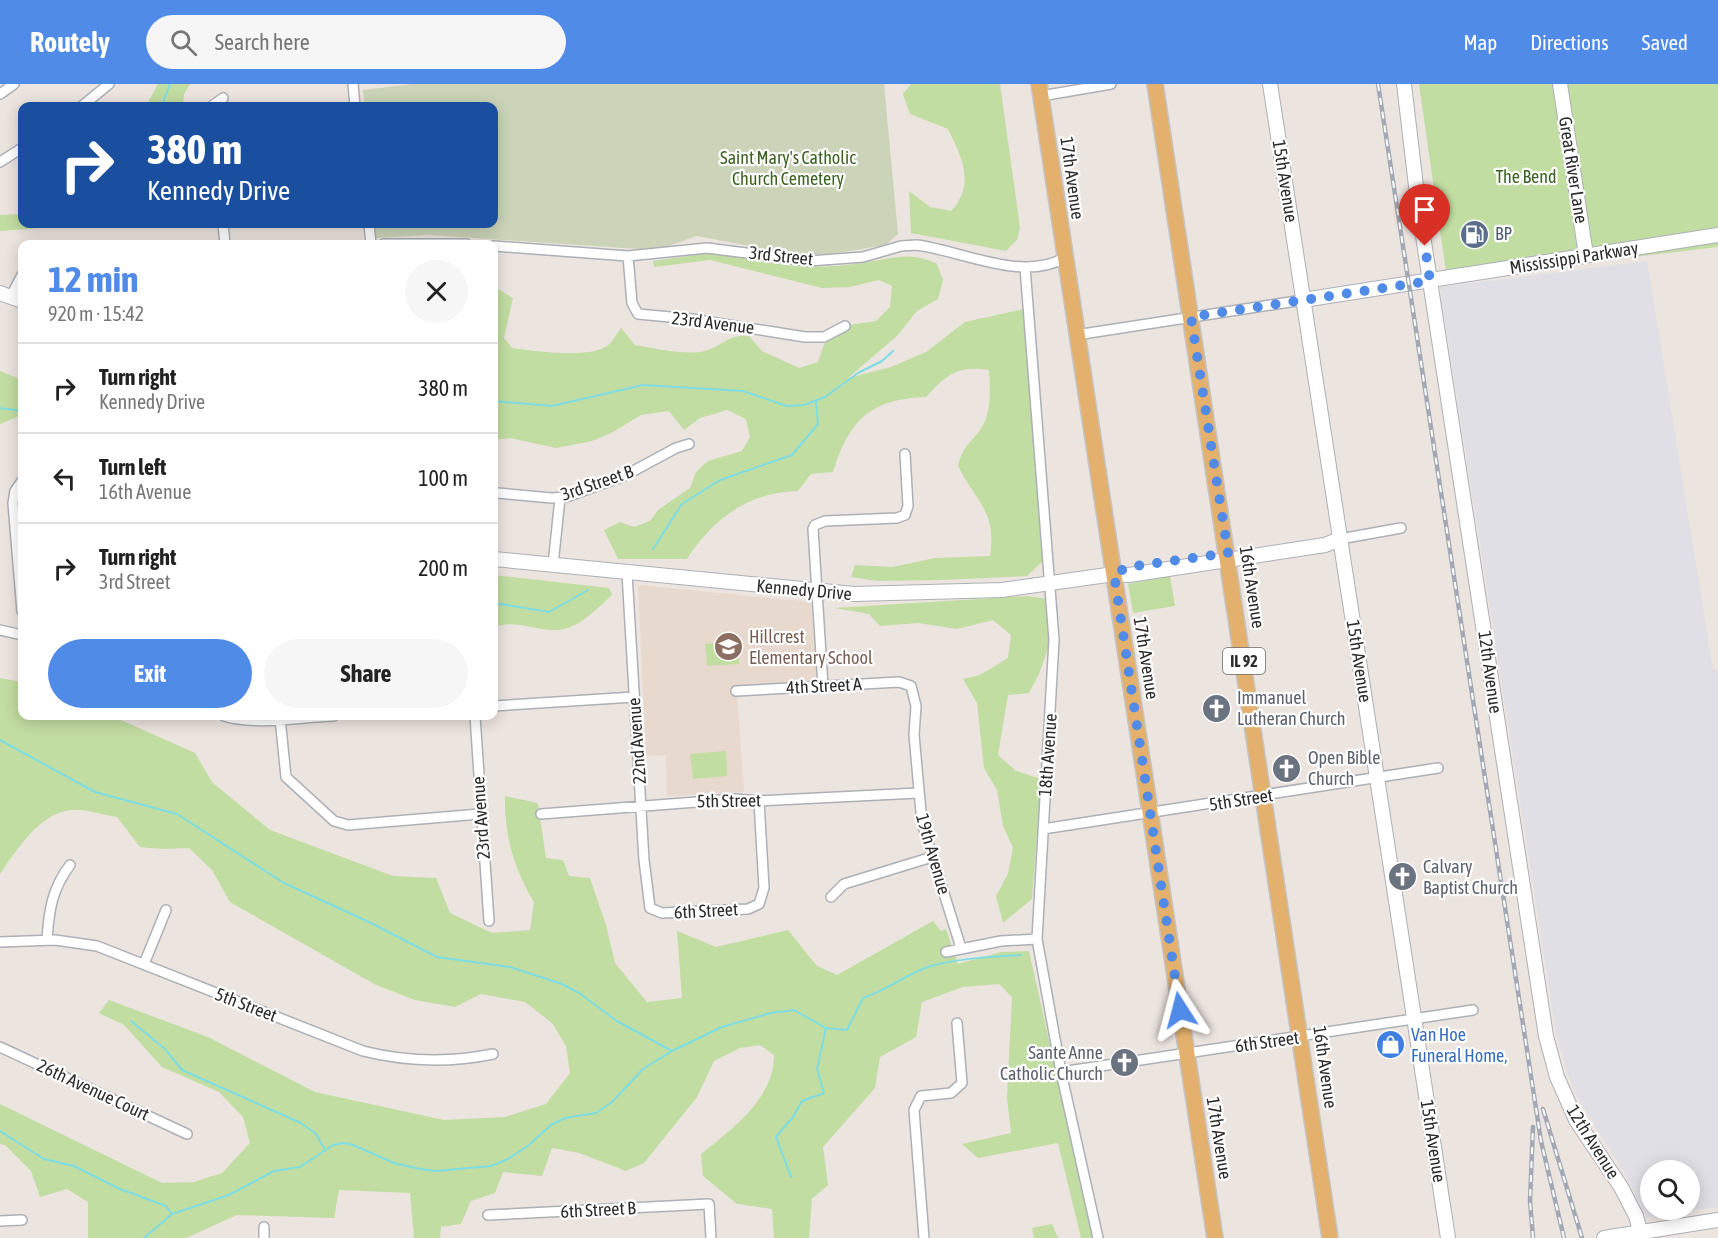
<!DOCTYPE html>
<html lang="en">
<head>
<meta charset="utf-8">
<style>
	body { margin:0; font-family:"Asap Condensed",sans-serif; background:#f6f6f6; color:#222; height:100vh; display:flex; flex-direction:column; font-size:22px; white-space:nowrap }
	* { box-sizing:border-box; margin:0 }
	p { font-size:20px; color:#767676 }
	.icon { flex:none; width:33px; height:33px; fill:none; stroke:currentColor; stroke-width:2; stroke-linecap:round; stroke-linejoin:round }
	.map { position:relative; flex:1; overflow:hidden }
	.side { position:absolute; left:18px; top:156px; width:480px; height:480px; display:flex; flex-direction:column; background:#fff; border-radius:12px; box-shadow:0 3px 15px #0003 }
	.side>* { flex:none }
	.hud { position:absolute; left:18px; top:18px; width:480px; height:126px; border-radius:12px; box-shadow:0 3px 15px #0003; background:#1a4fa0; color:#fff; overflow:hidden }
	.buttons { position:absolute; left:1640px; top:1076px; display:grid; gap:12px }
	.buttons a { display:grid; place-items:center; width:60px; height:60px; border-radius:50%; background:#fff; box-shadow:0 3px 15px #0003; font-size:30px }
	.pin { position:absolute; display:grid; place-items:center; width:51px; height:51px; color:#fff; margin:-62px -26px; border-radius:50% 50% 50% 0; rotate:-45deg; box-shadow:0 0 6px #0007 }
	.pin .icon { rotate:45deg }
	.me { position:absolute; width:66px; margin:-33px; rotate:351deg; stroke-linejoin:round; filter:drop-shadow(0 0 4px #0008) }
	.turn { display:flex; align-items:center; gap:21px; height:126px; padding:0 30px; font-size:27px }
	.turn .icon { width:78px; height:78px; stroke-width:2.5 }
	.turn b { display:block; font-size:42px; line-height:51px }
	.round { display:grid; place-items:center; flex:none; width:63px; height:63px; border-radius:32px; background:#f6f6f6 }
	.head { display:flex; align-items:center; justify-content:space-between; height:102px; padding:0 30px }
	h1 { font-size:36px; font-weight:700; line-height:45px; color:#508be8 }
	.cta { display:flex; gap:12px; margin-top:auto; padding:12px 30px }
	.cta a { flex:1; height:69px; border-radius:36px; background:#508be8; color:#fff; font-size:24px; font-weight:700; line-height:69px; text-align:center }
	.cta a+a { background:#f6f6f6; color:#222 }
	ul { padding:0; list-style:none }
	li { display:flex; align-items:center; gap:18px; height:90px; padding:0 30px; border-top:2px solid #e0e0e0 }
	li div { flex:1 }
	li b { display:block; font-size:22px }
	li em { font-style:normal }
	header { display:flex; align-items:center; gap:36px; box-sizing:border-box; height:84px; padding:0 30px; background:#508be8; color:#fff }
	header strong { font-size:28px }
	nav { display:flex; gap:33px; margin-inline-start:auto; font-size:21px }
	.search { width:420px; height:54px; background:#f6f6f6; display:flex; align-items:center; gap:15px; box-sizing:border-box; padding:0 21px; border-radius:33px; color:#767676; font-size:22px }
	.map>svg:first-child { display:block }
	.industrial { fill:#e0dfe5; fill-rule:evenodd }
	.education { fill:#e8d9ce }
	.green { fill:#c2dda2 }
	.cemetery { fill:#cbd4b8 }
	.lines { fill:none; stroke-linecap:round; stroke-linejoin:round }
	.stream { stroke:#7ddde3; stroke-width:2 }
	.street-casing { stroke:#acb0b7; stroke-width:12 }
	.secondary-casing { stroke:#acb0b7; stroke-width:16 }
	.primary-casing { stroke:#c4c4c4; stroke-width:18 }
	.street { stroke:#fff; stroke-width:9 }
	.secondary { stroke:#fff; stroke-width:14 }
	.primary { stroke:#e3b06d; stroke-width:15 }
	.rail-casing { stroke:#a2a9b4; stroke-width:4.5 }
	.rail { stroke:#fff; stroke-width:2; stroke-dasharray:7; stroke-linecap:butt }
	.route { stroke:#508be8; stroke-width:10; stroke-dasharray:0 18 }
	.labels { text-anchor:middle; stroke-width:4.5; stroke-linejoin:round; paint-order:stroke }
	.shield { fill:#fff; stroke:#6b6b6b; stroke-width:1.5 }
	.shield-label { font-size:16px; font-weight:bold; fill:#2c2c2c }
	.park-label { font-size:18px; fill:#3c6222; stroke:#fff }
	.street-label { font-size:18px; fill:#2c2c2c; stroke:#fff }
	.service-label { font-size:18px; fill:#4e5e75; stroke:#fff; text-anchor:start }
	.education-label { font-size:18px; fill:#785e54; stroke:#fff; text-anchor:start }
	.worship-label { font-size:18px; fill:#5b616d; stroke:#fff; text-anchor:start }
	.shop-label { font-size:18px; fill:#366cbe; stroke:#fff; text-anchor:start }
</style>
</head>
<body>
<header>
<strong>Routely</strong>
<div class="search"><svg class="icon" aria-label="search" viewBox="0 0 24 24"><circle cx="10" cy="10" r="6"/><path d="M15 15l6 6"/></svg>Search here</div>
<nav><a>Map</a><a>Directions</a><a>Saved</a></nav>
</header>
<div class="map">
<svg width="1718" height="1154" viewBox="0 0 1718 1154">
	<rect width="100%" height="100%" fill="#ece4df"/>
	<path class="industrial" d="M 1647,177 L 1713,586 L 1718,586 L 1718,1123 L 1647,1133 L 1624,1088 L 1574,1008 L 1557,955 L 1440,203 ZM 1650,1086 L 1689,1086 L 1689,1125 L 1650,1125 Z"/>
	<path class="education" d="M 638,501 L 811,518 L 819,609 L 737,612 L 744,708 L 667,712 L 666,671 L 646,672 Z"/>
	<path class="green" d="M 158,0 L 190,0 L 184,10 L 183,22 L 146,22 Z
		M 911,0 L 1000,0 L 1020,143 L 1017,156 L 1006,167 L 911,149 L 909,107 L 930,123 L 951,127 C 976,100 962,74 948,45 L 910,30 L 903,10 Z
		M 1419,0 L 1718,0 L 1718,163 L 1447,195 Z
		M 22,130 L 22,140 L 93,140 L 0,147 L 0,131 Z
		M 716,168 C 742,173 770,180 797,182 C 819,184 841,182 862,179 C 889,175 911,166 937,180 L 943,196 L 938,215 L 917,227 L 897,252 L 848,294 L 891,283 L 926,268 L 965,238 L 1024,225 L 1043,477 L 1027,492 L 944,496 L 878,497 L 851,493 L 855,481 L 892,483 L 935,474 L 990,472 C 997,428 977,419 958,382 C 963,362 969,361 980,346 C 992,330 990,305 989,286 C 958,281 946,291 926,313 C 870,315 849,336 833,388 L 811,390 L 798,407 C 750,408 713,434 687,475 L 618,475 L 604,446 L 620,438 L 634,443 L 650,437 L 658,426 L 690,404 L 696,388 L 708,377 L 742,367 L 750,353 L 746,335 L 727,326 L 700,334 L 684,346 L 669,327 L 641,331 L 613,348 L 592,357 L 556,364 L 510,354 L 494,356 L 496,204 L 513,214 L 504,254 L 512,264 C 534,267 588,275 607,262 C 612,259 617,249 621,244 L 635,261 C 654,264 687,272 705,267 C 723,262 728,250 749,252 L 762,267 L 799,284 L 818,278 L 824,260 L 849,241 L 876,237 L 890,223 L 892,202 L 879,196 L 850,203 L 822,204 L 710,176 L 654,183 L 653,177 Z
		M 0,287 L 22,296 L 22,331 L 0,340 Z
		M 494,491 L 609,504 L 612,511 C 598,524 578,545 558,546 C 535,547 515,535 494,543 Z
		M 1170,492 L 1175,522 L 1133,529 L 1128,500 Z
		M 1027,512 L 1047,515 L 1052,553 L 1039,590 L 1029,609 L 1008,611 L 998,671 L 1016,687 L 1041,695 L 1032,815 L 1003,839 L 996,812 L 1008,790 L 1013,764 L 1003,742 L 997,706 L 984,684 L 977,619 L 963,595 L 980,591 L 1008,574 L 1011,551 L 993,536 L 957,545 L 918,539 L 880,542 L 869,530 L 834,524 Z
		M 738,558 L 739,580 L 707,582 L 705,560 Z
		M 0,594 L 22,598 L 22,632 L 112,632 L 195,669 L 212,698 L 270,746 L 393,792 L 436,794 L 450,829 L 492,849 L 530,846 L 534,818 C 514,785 504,751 505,712 L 538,719 L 546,774 L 563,776 L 569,792 L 590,794 L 606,841 L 615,879 L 647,918 L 682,914 L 677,847 L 716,863 L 788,846 L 817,882 L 837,891 L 933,837 L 941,847 L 946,845 L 958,880 L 1001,868 L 1029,867 L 1093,1154 L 1081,1154 L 1058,1059 L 978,1074 L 962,1060 L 1011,1049 L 1007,1014 L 1012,913 L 999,900 L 963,903 L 922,918 L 916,953 L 880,973 L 875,1004 L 823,1063 L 828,1101 L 812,1115 L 809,1154 L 774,1154 L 772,1125 L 737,1120 L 703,1092 L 701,1070 C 732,1045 774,1015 774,971 L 760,961 L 740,964 L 714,977 L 697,1013 L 644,1079 L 626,1087 L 579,1069 L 552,1064 L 542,1092 L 503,1088 L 495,1109 L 471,1117 L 461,1140 L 441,1143 L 440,1154 L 414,1154 L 410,1109 L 339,1106 L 334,1134 L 237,1131 L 186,1154 L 88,1154 L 88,1118 L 67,1105 L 40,1113 L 31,1087 L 5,1061 L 0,1060 L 0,1020 L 162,1099 L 194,1098 L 222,1089 L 250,1059 L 243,1033 L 219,1008 L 162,983 L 124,941 L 99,929 L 109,916 L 208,953 L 315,1008 L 444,1036 L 505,1033 L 546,1020 L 570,989 L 566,962 L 552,939 L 525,918 L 481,910 L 455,923 L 415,916 L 376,901 L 230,818 L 212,786 L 189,764 L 162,765 L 140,763 L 117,733 C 105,731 92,727 80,726 C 43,723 19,763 0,790 Z
		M 726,667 L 727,692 L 693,695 L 690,670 Z
		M 1052,1140 L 1058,1154 L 1034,1154 L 1032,1144 Z"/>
	<path class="cemetery" d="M 413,0 L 884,0 L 898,150 L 886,161 L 831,170 L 791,170 L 697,152 L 663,164 L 639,165 L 429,151 L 376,154 L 372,140 L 494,140 L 494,22 L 364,22 L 363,6 Z"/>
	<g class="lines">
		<path class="stream" d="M 162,22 L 170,0
			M 494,317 L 552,322 L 643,301 L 743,307 L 787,322 L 804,321 L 825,313 L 858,289 L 882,277 L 893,267
			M 0,324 L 22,327
			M 653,465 L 682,420 L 720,396 L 792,371 L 818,340 L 816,317
			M 494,519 L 549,528 L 588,506
			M 0,656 L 95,708 L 177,730 L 284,799 L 369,838 L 437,873 L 510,883 L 562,900 L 579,909 L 617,937 L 672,967
			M 131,937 L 165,965 L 182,986 L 301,1039 L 316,1050 L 324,1064
			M 0,1047 L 44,1075 L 74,1082 L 120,1105 L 166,1122 L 171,1129
			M 791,1093 L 776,1053 L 793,1033 L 802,1017 L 824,1009 L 817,985 L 826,944
			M 144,1154 L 172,1130 L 229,1111 L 274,1087 L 300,1083 L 333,1061 L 344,1059 L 353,1061 L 394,1079 L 420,1085 L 436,1087 L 491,1082 L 508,1075 L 529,1061 L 551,1041 L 565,1034 L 596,1029 L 612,1018 L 643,985 L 672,967 L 722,943 L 771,929 L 794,926 L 826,944 L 847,946 L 863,914 C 887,906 908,889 931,882 C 960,874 991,873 1021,871"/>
		<defs>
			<path id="street" d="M 353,0 L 355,22
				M 0,10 L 14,0
				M 1041,12 L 1111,0
				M 82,22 L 109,0
				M 212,22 L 223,14
				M 0,78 L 22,64
				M 223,140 L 225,160
				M 369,140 L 371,160
				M 384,160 L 466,160
				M 494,162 L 628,172 L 707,164 L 809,177 L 863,173 L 901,162 L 917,161 C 962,167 1022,198 1064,174
				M 628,172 L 632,219 L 638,230 L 692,235 L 805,253 L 824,253 L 845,242
				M 1025,183 L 1054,556 L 1037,855 L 1061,988 L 1098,1154
				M 11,212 L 22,191
				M 1076,251 L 1303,216
				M 22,397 L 15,407 L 13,419 L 22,527
				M 498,409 L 552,414 L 566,413 L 624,392 L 676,364 L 689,360
				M 1340,455 L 1401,444
				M 553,481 L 560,414
				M 627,489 L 644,776 L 650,824 L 662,829 L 748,825 L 759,820 L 764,804 L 759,717
				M 0,546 L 22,551
				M 823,602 L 813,445 L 815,441 L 825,437 L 897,434 L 905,431 L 908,422 L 905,370
				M 736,607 L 899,598 L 911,602 L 916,622 L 914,651 L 922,739 L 961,864
				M 494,622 L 634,613
				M 224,632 C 257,642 299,633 334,632
				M 475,632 L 489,837
				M 280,634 L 286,693 L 334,737 L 348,741 L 480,730
				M 541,730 L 735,715 L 759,717 L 918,709
				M 1043,745 L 1438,684
				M 831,813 L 844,800 L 932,773
				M 47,855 C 49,826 52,805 70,781
				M 0,858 L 55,856 L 97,862 L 363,967 C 407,978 449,979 493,970
				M 946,868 L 1001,857 L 1037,855
				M 144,880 L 166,826
				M 0,963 L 187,1050
				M 1061,988 L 1473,926
				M 488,1131 L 709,1120 L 711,1154
				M 0,1137 L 22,1136
				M 264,1143 L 264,1154
				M 924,1154 L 914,1026 L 921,1012 L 951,1009 L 962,999 L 957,939"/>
			<path id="secondary" d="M 1270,0 L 1448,1154
				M 1404,0 L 1418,119 L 1546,952 L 1557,993 L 1576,1036 L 1621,1103 L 1636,1132 L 1642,1154
				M 1560,0 L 1586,171
				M 0,209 L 22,217
				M 1303,216 L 1718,151
				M 494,475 L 854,510 L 1002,506 L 1114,490 L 1129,491 L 1325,461 L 1340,455
				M 1604,1154 L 1718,1136"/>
			<path id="primary" d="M 1039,0 L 1215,1154
				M 1155,0 L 1330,1154"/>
		</defs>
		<use href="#street" class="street-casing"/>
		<use href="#secondary" class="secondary-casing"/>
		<use href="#primary" class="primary-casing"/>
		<use href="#street" class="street"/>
		<use href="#secondary" class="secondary"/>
		<use href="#primary" class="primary"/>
		<defs>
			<path id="rail" d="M 1378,0 L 1541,1057 L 1564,1154
				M 1543,1025 L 1582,1154
				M 1533,1154 L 1530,1117 L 1533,1043"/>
		</defs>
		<use href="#rail" class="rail-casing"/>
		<use href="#rail" class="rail"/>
	</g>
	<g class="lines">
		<path class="route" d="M 1180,926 L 1114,490 L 1128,483 L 1228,469 L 1191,233 L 1430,197 L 1425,162"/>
	</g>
	<defs>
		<symbol id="fuel-disc" viewBox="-11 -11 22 22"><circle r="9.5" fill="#5c6f8a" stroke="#fff"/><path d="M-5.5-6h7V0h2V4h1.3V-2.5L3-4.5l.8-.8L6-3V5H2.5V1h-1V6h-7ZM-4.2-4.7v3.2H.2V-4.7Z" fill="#fff"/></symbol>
		<symbol id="school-disc" viewBox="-11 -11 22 22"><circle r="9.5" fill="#8d6e63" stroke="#fff"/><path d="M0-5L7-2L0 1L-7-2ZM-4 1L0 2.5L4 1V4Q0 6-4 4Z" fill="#fff"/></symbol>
		<symbol id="church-disc" viewBox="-11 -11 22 22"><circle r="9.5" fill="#6b7280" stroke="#fff"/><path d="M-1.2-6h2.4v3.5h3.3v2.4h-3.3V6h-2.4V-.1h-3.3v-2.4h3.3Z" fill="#fff"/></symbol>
		<symbol id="shop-disc" viewBox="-11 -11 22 22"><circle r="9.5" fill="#3f7fe0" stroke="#fff"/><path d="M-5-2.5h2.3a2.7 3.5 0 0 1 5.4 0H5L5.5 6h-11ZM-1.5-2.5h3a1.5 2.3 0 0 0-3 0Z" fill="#fff"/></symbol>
	</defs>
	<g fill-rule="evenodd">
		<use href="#fuel-disc" x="1458" y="134" width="33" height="33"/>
		<use href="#school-disc" x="712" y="546" width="33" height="33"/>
		<use href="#church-disc" x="1200" y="608" width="33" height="33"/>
		<use href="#church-disc" x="1270" y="668" width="33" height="33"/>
		<use href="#church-disc" x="1386" y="776" width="33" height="33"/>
		<use href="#shop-disc" x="1374" y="944" width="33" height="33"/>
		<use href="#church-disc" x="1108" y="962" width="33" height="33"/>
	</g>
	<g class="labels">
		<rect class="shield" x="1223" y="564" width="42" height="26" rx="4.5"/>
		<g class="shield-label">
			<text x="1244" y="583">IL 92</text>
		</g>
		<g class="park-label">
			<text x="788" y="80">Saint Mary's Catholic<tspan x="788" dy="21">Church Cemetery</tspan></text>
			<text x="1526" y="99">The Bend</text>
		</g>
		<g class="street-label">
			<text transform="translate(1573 86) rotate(81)" y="6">Great River Lane</text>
			<text transform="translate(1072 94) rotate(82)" y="6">17th Avenue</text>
			<text transform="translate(1285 97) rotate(81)" y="6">15th Avenue</text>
			<text transform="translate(781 172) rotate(6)" y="6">3rd Street</text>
			<text transform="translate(1574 174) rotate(-9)" y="6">Mississippi Parkway</text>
			<text transform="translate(713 239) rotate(7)" y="6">23rd Avenue</text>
			<text transform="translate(597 399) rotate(-19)" y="6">3rd Street B</text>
			<text transform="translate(1252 503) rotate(81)" y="6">16th Avenue</text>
			<text transform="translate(804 506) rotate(5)" y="6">Kennedy Drive</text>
			<text transform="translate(1146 574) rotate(81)" y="6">17th Avenue</text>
			<text transform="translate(1359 577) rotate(81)" y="6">15th Avenue</text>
			<text transform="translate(1490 588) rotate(82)" y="6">12th Avenue</text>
			<text transform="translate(824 602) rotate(-3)" y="6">4th Street A</text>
			<text transform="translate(637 657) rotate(-94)" y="6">22nd Avenue</text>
			<text transform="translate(1048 671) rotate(-86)" y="6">18th Avenue</text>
			<text transform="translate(1241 716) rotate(-9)" y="6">5th Street</text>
			<text transform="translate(729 717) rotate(-1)" y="6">5th Street</text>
			<text transform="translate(481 734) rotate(-94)" y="6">23rd Avenue</text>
			<text transform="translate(933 770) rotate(74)" y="6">19th Avenue</text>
			<text transform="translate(706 827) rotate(-3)" y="6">6th Street</text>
			<text transform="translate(246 921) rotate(21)" y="6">5th Street</text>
			<text transform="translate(1267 958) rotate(-8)" y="6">6th Street</text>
			<text transform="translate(1325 983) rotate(82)" y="6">16th Avenue</text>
			<text transform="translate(93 1006) rotate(25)" y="6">26th Avenue Court</text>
			<text transform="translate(1219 1054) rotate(81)" y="6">17th Avenue</text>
			<text transform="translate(1433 1057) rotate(81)" y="6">15th Avenue</text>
			<text transform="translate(1593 1058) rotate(58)" y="6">12th Avenue</text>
			<text transform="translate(598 1126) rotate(-3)" y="6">6th Street B</text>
		</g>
		<g class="service-label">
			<text x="1495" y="156">BP</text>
		</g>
		<g class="education-label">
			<text x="749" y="559">Hillcrest<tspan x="749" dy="21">Elementary School</tspan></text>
		</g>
		<g class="worship-label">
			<text x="1237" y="620">Immanuel<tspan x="1237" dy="21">Lutheran Church</tspan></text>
			<text x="1308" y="680">Open Bible<tspan x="1308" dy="21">Church</tspan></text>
			<text x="1423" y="789">Calvary<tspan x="1423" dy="21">Baptist Church</tspan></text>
			<text x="1103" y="975" text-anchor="end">Sante Anne<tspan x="1103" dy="21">Catholic Church</tspan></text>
		</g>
		<g class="shop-label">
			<text x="1411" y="957">Van Hoe<tspan x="1411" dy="21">Funeral Home,</tspan></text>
		</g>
	</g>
</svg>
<div class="buttons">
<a><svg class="icon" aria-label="search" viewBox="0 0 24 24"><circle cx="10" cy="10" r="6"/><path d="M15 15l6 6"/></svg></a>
</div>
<div class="pin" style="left:1425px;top:162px;background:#d93025"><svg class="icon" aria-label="arrive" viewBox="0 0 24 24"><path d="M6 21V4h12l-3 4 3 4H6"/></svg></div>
<svg class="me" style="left:1180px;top:926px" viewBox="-20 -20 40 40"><path d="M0-17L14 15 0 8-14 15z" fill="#508be8" stroke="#fff" stroke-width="4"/></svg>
<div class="hud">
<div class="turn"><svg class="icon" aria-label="right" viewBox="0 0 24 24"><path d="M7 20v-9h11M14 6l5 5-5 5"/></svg><div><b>380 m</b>Kennedy Drive</div></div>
</div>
<section class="side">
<div class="head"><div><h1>12 min</h1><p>920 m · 15:42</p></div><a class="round"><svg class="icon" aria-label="close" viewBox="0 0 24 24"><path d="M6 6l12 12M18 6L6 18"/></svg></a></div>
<ul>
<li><svg class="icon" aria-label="right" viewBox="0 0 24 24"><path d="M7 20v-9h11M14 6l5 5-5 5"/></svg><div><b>Turn right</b><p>Kennedy Drive</p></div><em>380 m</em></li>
<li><svg class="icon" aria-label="left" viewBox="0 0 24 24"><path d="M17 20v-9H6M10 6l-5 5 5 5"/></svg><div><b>Turn left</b><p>16th Avenue</p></div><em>100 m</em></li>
<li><svg class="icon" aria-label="right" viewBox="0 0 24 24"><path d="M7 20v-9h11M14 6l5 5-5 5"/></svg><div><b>Turn right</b><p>3rd Street</p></div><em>200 m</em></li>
</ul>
<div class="cta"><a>Exit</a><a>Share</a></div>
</section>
</div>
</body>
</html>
